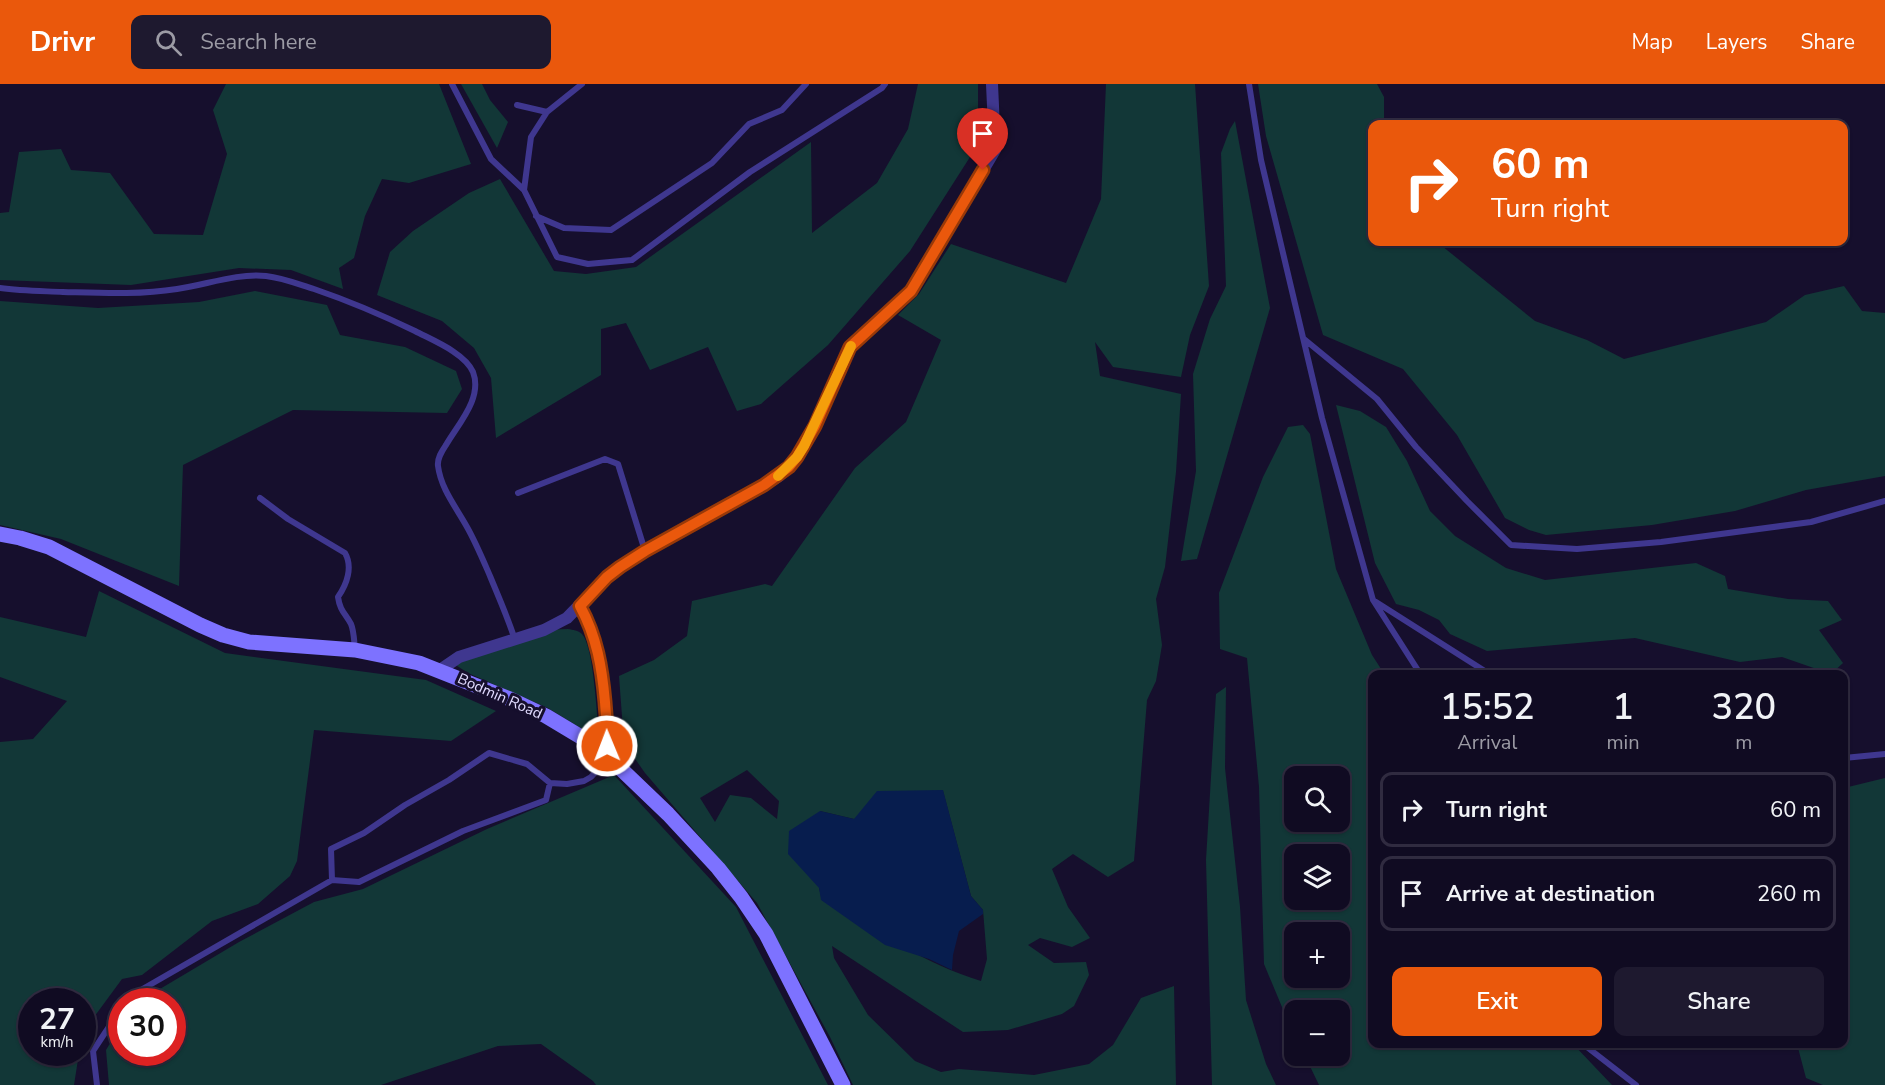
<!DOCTYPE html>
<html lang="en">
<head>
<meta charset="utf-8">
<style>
	body { margin:0; font-family:"Nunito Sans",sans-serif; background:#1e192f; color:#f1f3f6; height:100vh; display:flex; flex-direction:column; font-size:22px; white-space:nowrap }
	* { box-sizing:border-box; margin:0 }
	p { font-size:20px; color:#9c9ba5 }
	.icon { flex:none; width:33px; height:33px; fill:none; stroke:currentColor; stroke-width:2; stroke-linecap:round; stroke-linejoin:round }
	.map { position:relative; flex:1; overflow:hidden }
	.details { position:absolute; left:1368px; top:586px; width:480px; height:378px; display:flex; flex-direction:column; background:#100b22; border-radius:12px; box-shadow:0 2px 4px #0004,0 0 0 2px #302b40 }
	.details>* { flex:none }
	.banner { position:absolute; left:1368px; top:36px; width:480px; height:126px; border-radius:12px; box-shadow:0 2px 4px #0004,0 0 0 2px #302b40; background:#ea580c; color:#fff; overflow:hidden }
	.buttons { position:absolute; left:1284px; top:682px; display:grid; gap:12px }
	.buttons a { display:grid; place-items:center; width:66px; height:66px; border-radius:12px; background:#100b22; box-shadow:0 2px 4px #0004,0 0 0 2px #302b40; font-size:30px }
	.speed { position:absolute; left:18px; top:904px; display:flex; gap:12px; font-size:30px; font-weight:700; text-align:center }
	.speed>* { display:grid; place-content:center; width:78px; height:78px; border-radius:50%; background:#100b22; box-shadow:0 2px 4px #0004,0 0 0 2px #302b40; line-height:1 }
	.speed small { font-size:15px; font-weight:400 }
	.speed .limit { border:9px solid #d22; background:#fff; color:#111 }
	.pin { position:absolute; display:grid; place-items:center; width:51px; height:51px; color:#fff; margin:-62px -26px; border-radius:50% 50% 50% 0; rotate:-45deg; box-shadow:0 0 6px #0007 }
	.pin .icon { rotate:45deg }
	.me { position:absolute; width:66px; margin:-33px; rotate:359deg; stroke-linejoin:round; filter:drop-shadow(0 0 4px #0008) }
	.turn { display:flex; align-items:center; gap:21px; height:126px; padding:0 24px; font-size:27px }
	.turn .icon { width:78px; height:78px; stroke-width:2.5 }
	.turn b { display:block; font-size:42px; line-height:51px }
	.eta { display:flex; justify-content:space-evenly; align-items:center; height:102px; text-align:center }
	.eta b { font-size:36px; font-weight:600; line-height:42px }
	.cta { display:flex; gap:12px; margin-top:auto; padding:12px 24px }
	.cta a { flex:1; height:69px; border-radius:12px; background:#ea580c; color:#fff; font-size:24px; font-weight:600; line-height:69px; text-align:center }
	.cta a+a { background:#1e192f; color:#f1f3f6 }
	ul { padding:0; list-style:none }
	li { display:flex; align-items:center; gap:18px; height:75px; margin:0 12px 9px; padding:0 12px; border:3px solid #302b40; border-radius:12px }
	li div { flex:1 }
	li b { display:block; font-size:22px }
	li em { font-style:normal }
	header { display:flex; align-items:center; gap:36px; box-sizing:border-box; height:84px; padding:0 30px; background:#ea580c; color:#fff }
	header strong { font-size:28px }
	nav { display:flex; gap:33px; margin-inline-start:auto; font-size:21px }
	.search { width:420px; height:54px; background:#1e192f; display:flex; align-items:center; gap:15px; box-sizing:border-box; padding:0 21px; border-radius:12px; color:#9c9ba5; font-size:22px }
	.map>svg:first-child { display:block }
	.green { fill:#123737; fill-rule:evenodd }
	.water { fill:#071d4e }
	.lines { fill:none; stroke-linecap:round; stroke-linejoin:round }
	.service { stroke:#3f378f; stroke-width:6 }
	.minor { stroke:#3f378f; stroke-width:12 }
	.secondary { stroke:#7d72ff; stroke-width:15 }
	.route-casing { stroke:#983908; stroke-width:15 }
	.route { stroke:#ea580c; stroke-width:10 }
	.slow { stroke:#f59e0b; stroke-width:10 }
	.labels { text-anchor:middle; stroke-width:6; stroke-linejoin:round; paint-order:stroke }
	.street-label { font-size:15px; fill:#e1dbff; stroke:#160f2d }
</style>
</head>
<body>
<header>
<strong>Drivr</strong>
<div class="search"><svg class="icon" aria-label="search" viewBox="0 0 24 24"><circle cx="10" cy="10" r="6"/><path d="M15 15l6 6"/></svg>Search here</div>
<nav><a>Map</a><a>Layers</a><a>Share</a></nav>
</header>
<div class="map">
<svg width="1885" height="1001" viewBox="0 0 1885 1001">
	<rect width="100%" height="100%" fill="#160f2d"/>
	<path class="green" d="M 226,0 L 439,0 L 471,80 L 409,99 L 382,95 L 365,132 L 354,174 L 339,184 L 343,205 L 291,186 L 239,184 L 131,201 L 0,196 L 0,129 L 9,128 L 19,68 L 61,65 L 71,86 L 110,89 L 154,150 L 203,151 L 227,70 L 213,26 Z
		M 461,0 L 482,0 L 490,16 L 508,38 L 497,64 Z
		M 918,0 L 978,0 L 978,37 L 970,73 L 910,167 L 828,261 L 761,320 L 737,327 L 708,263 L 650,286 L 626,239 L 601,245 L 601,291 L 496,354 L 491,294 L 474,264 L 442,237 L 377,211 L 390,168 L 413,147 L 469,109 L 500,95 L 554,187 L 586,190 L 636,183 L 811,58 L 812,149 L 877,99 L 908,45 Z
		M 1106,0 L 1195,0 L 1209,202 L 1190,251 L 1181,293 L 1113,283 L 1095,258 L 1100,292 L 1181,310 L 1176,388 L 1165,483 L 1156,515 L 1162,561 L 1156,597 L 1147,616 L 1134,777 L 1108,793 L 1073,770 L 1052,785 L 1068,823 L 1090,854 L 1072,863 L 1040,854 L 1028,861 L 1054,879 L 1086,878 L 1089,891 L 1074,922 L 1062,930 L 1008,946 L 963,948 L 832,862 L 834,874 L 868,931 L 915,977 L 941,988 L 959,985 L 1034,991 L 1089,980 L 1113,961 L 1141,914 L 1174,902 L 1176,1001 L 853,1001 L 830,953 L 757,819 L 645,689 L 624,659 L 619,592 L 654,576 L 687,552 L 692,517 L 765,500 L 772,502 L 855,384 L 906,338 L 941,256 L 898,231 L 919,210 L 951,160 L 1066,199 L 1101,115 ZM 747,686 L 779,717 L 777,735 L 751,714 L 730,711 L 715,738 L 700,714 ZM 943,707 L 971,812 L 983,826 L 987,875 L 981,897 C 925,880 873,845 822,816 L 819,804 L 820,727 L 854,735 Z
		M 1258,0 L 1377,0 L 1384,13 L 1384,40 L 1372,40 L 1372,158 L 1440,158 L 1442,162 L 1535,237 L 1587,256 L 1624,275 L 1766,238 L 1805,211 L 1844,202 L 1862,227 L 1885,229 L 1885,392 L 1806,406 L 1735,427 L 1652,441 L 1546,451 L 1529,446 L 1505,434 L 1457,351 L 1403,285 L 1323,251 L 1266,52 Z
		M 1235,37 L 1270,224 L 1197,475 L 1181,477 L 1196,387 L 1193,290 L 1210,235 L 1226,202 L 1221,69 L 1230,45 Z
		M 255,207 L 327,221 L 340,251 L 405,263 L 456,287 L 462,305 L 447,329 L 293,326 L 183,381 L 179,502 L 61,455 L 0,441 L 0,217 L 98,224 L 199,218 Z
		M 1336,321 L 1360,327 L 1386,343 L 1407,377 L 1430,427 L 1455,452 L 1506,484 L 1545,496 L 1696,479 L 1725,492 L 1728,505 L 1788,515 L 1828,517 L 1842,536 L 1819,546 L 1843,579 L 1831,590 L 1782,573 L 1740,578 L 1635,554 L 1487,567 L 1450,550 L 1439,536 L 1419,526 L 1396,520 L 1375,479 Z
		M 1303,341 L 1310,350 L 1336,485 L 1372,571 L 1385,591 L 1372,591 L 1372,960 L 1573,960 L 1612,1001 L 1319,1001 L 1305,972 L 1340,972 L 1340,927 L 1294,927 L 1294,951 L 1292,947 L 1264,880 L 1259,703 L 1247,574 L 1220,565 L 1219,509 L 1263,393 L 1288,343 ZM 1294,693 L 1340,693 L 1340,738 L 1294,738 ZM 1294,771 L 1340,771 L 1340,816 L 1294,816 ZM 1294,849 L 1340,849 L 1340,894 L 1294,894 Z
		M 99,507 L 225,569 L 426,596 L 496,627 L 451,657 L 314,646 L 297,777 L 290,792 L 258,820 L 212,837 L 142,891 L 122,895 L 83,948 L 82,918 L 32,918 L 32,969 L 79,969 L 74,1001 L 0,1001 L 0,658 L 33,655 L 67,617 L 0,593 L 0,533 L 86,553 Z
		M 568,545 C 573,546 578,546 582,550 C 593,562 596,621 598,640 L 597,648 L 595,650 L 589,649 L 548,624 L 468,589 L 451,578 L 544,546 Z
		M 1226,603 L 1225,684 L 1240,823 L 1246,916 L 1266,980 L 1276,1001 L 1212,1001 L 1206,776 L 1216,610 Z
		M 614,691 L 736,823 L 828,1001 L 596,1001 L 593,997 L 541,960 L 498,962 L 381,1001 L 109,1001 L 106,966 L 121,941 L 122,969 L 172,969 L 172,918 L 138,918 L 239,858 L 314,818 L 363,805 L 487,745 Z
		M 1885,694 L 1885,1001 L 1823,1001 L 1806,994 L 1797,960 L 1844,960 L 1844,704 Z"/>
	<path class="water" d="M 943,706 L 971,812 L 983,826 L 983,830 L 959,847 L 953,871 L 952,886 L 929,875 L 885,861 L 821,816 L 819,804 L 788,770 L 789,747 L 820,727 L 854,735 L 877,707 Z"/>
	<g class="lines">
		<path class="service" d="M 452,0 L 491,75 L 524,106 L 557,173 L 588,180 L 632,176 L 750,88 L 882,4 L 885,0
			M 1249,0 L 1261,76 L 1322,334 L 1373,516 L 1421,591
			M 517,21 L 547,28
			M 524,106 L 531,53 L 547,28 L 582,0
			M 536,132 L 564,144 L 611,146 L 712,79 L 749,40 L 782,26 L 806,0
			M 0,204 C 21,207 42,207 63,208 C 101,209 139,211 177,205 C 206,201 236,189 266,192 C 283,194 298,200 314,205 C 349,217 382,231 415,247 C 432,256 465,269 473,288 C 483,314 458,340 446,361 C 442,367 437,374 438,382 C 441,405 456,423 467,443 C 476,459 483,476 490,492 C 499,514 508,534 515,556
			M 1304,255 L 1377,315 L 1416,363 L 1467,417 L 1511,461 L 1577,465 L 1661,458 L 1811,438 L 1885,417
			M 518,409 L 605,375 L 618,380 L 645,467
			M 260,414 L 288,435 L 345,469 C 353,483 347,500 338,513 C 340,527 345,529 351,540 C 354,547 354,557 355,565
			M 1376,518 L 1491,591
			M 1844,674 L 1885,670
			M 332,796 L 331,765 L 364,749 L 405,721 L 449,696 L 489,669 L 527,680 L 550,699 L 567,700 L 584,697 L 591,693 L 601,682 L 604,674
			M 125,918 L 127,914 L 332,796 L 359,798 L 463,747 L 546,716 L 550,699
			M 1583,960 L 1636,1001
			M 97,1001 L 93,967 L 122,923"/>
		<path class="minor" d="M 580,522 C 597,553 602,583 605,618 C 607,636 609,653 605,670
			M 440,586 L 459,573 L 544,546 L 567,534 L 607,493 L 620,483 L 645,467 L 764,401 L 779,392 L 797,373 L 815,342 L 850,263 L 911,207 L 995,66 L 992,0"/>
		<path class="secondary" d="M 0,450 L 20,454 L 49,463 L 200,541 L 223,551 L 249,558 L 355,566 L 419,579 L 510,615 L 546,632 L 586,656 L 619,683 L 668,730 L 718,784 L 741,813 L 766,850 L 843,1001"/>
	</g>
	<g class="lines">
		<defs>
			<path id="route" d="M 607,662 C 608,647 606,633 605,618 C 602,584 597,553 580,522 L 607,493 L 620,483 L 645,467 L 764,401 L 789,383 L 797,373 L 815,342 L 850,263 L 911,207 L 983,86"/>
		</defs>
		<use href="#route" class="route-casing"/>
		<use href="#route" class="route"/>
		<path class="slow" d="M 778,392 L 797,373 L 804,362 L 851,262"/>
	</g>
	<g class="labels">
		<g class="street-label">
			<text transform="translate(500 612) rotate(24)" y="5">Bodmin Road</text>
		</g>
	</g>
</svg>
<div class="buttons">
<a><svg class="icon" aria-label="search" viewBox="0 0 24 24"><circle cx="10" cy="10" r="6"/><path d="M15 15l6 6"/></svg></a>
<a><svg class="icon" aria-label="layers" viewBox="0 0 24 24"><path d="M12 4l9 5-9 5-9-5zM3 14l9 5 9-5"/></svg></a>
<a>+</a>
<a>−</a>
</div>
<div class="speed"><div>27<small>km/h</small></div><div class="limit">30</div></div>
<div class="pin" style="left:983px;top:86px;background:#d93025"><svg class="icon" aria-label="arrive" viewBox="0 0 24 24"><path d="M6 21V4h12l-3 4 3 4H6"/></svg></div>
<svg class="me" style="left:607px;top:662px" viewBox="-20 -20 40 40"><circle r="17" fill="#ea580c" stroke="#fff" stroke-width="3"/><path d="M0-11L8 9 0 5-8 9z" fill="#fff"/></svg>
<div class="banner">
<div class="turn"><svg class="icon" aria-label="right" viewBox="0 0 24 24"><path d="M7 20v-9h11M14 6l5 5-5 5"/></svg><div><b>60 m</b>Turn right</div></div>
</div>
<section class="details">
<div class="eta">
<div><b>15:52</b><p>Arrival</p></div>
<div><b>1</b><p>min</p></div>
<div><b>320</b><p>m</p></div>
</div>
<ul>
<li><svg class="icon" aria-label="right" viewBox="0 0 24 24"><path d="M7 20v-9h11M14 6l5 5-5 5"/></svg><div><b>Turn right</b></div><em>60 m</em></li>
<li><svg class="icon" aria-label="arrive" viewBox="0 0 24 24"><path d="M6 21V4h12l-3 4 3 4H6"/></svg><div><b>Arrive at destination</b></div><em>260 m</em></li>
</ul>
<div class="cta"><a>Exit</a><a>Share</a></div>
</section>
</div>
</body>
</html>
